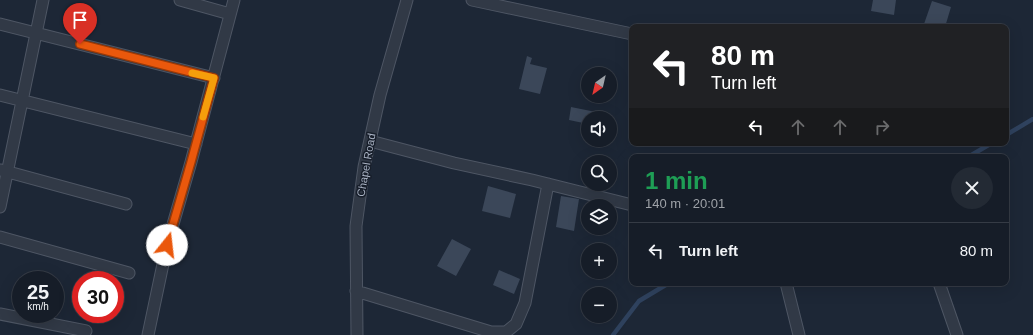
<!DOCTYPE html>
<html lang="en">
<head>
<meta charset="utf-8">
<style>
	body { margin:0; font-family:Helvetica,sans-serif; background:#232a34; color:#f1f3f6; height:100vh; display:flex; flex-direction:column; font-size:15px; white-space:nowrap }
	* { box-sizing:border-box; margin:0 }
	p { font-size:13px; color:#9ea2a8 }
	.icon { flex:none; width:22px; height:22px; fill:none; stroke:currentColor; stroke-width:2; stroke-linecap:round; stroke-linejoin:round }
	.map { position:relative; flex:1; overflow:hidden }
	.sheet { position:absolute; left:629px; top:154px; width:380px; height:132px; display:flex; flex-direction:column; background:#161d28; border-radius:8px; box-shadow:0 4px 16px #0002,0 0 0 1px #353b45 }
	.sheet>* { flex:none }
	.hud { position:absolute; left:629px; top:24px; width:380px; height:122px; border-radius:8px; box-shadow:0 4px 16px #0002,0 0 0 1px #353b45; background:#202124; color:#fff; overflow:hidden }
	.needle { width:26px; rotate:214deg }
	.fabs { position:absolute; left:581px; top:67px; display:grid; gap:8px }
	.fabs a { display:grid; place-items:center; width:36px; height:36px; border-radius:50%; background:#161d28; box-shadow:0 4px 16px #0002,0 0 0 1px #353b45; font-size:20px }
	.speed { position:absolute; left:12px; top:271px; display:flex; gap:8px; font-size:20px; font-weight:700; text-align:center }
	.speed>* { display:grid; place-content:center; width:52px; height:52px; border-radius:50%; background:#161d28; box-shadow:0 4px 16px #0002,0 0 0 1px #353b45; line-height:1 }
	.speed small { font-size:10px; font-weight:400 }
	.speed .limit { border:6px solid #d22; background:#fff; color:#111 }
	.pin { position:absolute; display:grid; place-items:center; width:34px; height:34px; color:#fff; margin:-41px -17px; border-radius:50% 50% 50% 0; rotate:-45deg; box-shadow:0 0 4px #0007 }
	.pin .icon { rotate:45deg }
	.me { position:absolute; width:44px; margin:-22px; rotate:16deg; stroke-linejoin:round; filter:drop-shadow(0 0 3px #0008) }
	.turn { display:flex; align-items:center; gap:14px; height:84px; padding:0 16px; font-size:18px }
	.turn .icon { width:52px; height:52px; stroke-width:2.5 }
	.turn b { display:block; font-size:28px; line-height:34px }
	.lanes { display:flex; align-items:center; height:38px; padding:0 16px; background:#0003; justify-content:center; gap:20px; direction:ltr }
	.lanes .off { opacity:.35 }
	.round { display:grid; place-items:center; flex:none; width:42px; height:42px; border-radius:21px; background:#232a34 }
	.headline { display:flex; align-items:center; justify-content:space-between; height:68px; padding:0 16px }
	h1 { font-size:24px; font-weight:600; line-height:30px; color:#1e9e55 }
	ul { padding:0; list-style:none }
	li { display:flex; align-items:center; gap:12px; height:56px; padding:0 16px; border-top:1px solid #353b45 }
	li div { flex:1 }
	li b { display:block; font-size:15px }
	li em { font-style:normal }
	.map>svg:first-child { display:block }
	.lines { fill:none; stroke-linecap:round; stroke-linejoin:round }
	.stream { stroke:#2f425e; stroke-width:4.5 }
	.building { fill:#3b4759 }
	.minor-casing { stroke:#4e5664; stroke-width:13 }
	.minor { stroke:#313946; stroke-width:11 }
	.route-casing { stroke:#983908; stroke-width:10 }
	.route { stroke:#ea580c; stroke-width:7 }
	.slow { stroke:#f59e0b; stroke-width:7 }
	.labels { text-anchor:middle; stroke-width:3; stroke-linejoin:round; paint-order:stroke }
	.street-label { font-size:11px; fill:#aab3c4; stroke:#171e2a }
</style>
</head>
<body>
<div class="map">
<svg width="1033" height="335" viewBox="0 0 1033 335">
	<rect width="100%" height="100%" fill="#1d2736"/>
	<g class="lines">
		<path class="stream" d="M 1006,135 L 1033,119
			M 968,157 L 992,143
			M 613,335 L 639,301 L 669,283"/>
	</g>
	<path class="building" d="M 873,0 L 896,0 L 894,15 L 871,11 Z
		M 932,1 L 951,7 L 945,27 L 934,27 L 924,24 Z
		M 527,56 L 532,58 L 530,64 L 547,68 L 540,94 L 519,89 Z
		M 571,107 L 596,112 L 595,118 L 588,118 L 588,124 L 569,120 Z
		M 488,186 L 516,194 L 510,218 L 482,211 Z
		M 561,196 L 579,199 L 574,231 L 556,227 Z
		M 452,239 L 471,249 L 456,276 L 437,266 Z
		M 499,270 L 520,279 L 514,294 L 493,285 Z"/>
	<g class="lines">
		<defs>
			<path id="minor" d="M 180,0 L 230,14
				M 472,0 L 632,34
				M 0,24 L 214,78
				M 0,95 L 196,144
				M 370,141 L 454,163 L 532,180 L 632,205
				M 1,170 L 126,204
				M 0,207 L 43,0
				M 0,237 L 129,273
				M 786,283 L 799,335
				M 939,283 L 957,335
				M 356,291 L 491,332 L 506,332 L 516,324 L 525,303 L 548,184
				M 0,314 L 86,331
				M 148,335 L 167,245 L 191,162 L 234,0
				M 357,335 L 356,226 L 364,167 L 380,95 L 407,0"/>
		</defs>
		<use href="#minor" class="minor-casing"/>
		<use href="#minor" class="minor"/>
	</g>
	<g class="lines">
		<defs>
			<path id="route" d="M 80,44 L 214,78 L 191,162 L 167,245"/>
		</defs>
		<use href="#route" class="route-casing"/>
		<use href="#route" class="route"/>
		<path class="slow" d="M 192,73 L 214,78 L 203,117"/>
	</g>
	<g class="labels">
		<g class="street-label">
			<text transform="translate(366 165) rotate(-80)" y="4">Chapel Road</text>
		</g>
	</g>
</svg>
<div class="fabs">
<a><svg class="needle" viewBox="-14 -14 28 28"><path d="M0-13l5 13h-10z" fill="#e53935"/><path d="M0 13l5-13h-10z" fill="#9ea2a8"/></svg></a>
<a><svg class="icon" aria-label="sound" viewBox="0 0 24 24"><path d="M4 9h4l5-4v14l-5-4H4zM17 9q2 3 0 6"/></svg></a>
<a><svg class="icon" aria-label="search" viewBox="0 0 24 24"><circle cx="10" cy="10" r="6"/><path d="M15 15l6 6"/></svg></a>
<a><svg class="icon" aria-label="layers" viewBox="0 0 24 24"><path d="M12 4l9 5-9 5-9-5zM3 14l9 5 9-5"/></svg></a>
<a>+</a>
<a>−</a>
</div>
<div class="speed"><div>25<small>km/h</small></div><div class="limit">30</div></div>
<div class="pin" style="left:80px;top:44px;background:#d93025"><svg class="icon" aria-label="arrive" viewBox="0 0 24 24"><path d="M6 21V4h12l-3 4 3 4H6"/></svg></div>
<svg class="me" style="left:167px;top:245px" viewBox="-20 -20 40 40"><circle r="19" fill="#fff"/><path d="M0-13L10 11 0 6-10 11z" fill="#ea580c"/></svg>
<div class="hud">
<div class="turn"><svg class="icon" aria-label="left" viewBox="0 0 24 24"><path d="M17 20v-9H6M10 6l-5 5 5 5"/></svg><div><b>80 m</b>Turn left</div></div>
<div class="lanes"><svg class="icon" aria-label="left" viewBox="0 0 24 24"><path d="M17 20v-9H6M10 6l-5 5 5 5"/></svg><svg class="icon off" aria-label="ahead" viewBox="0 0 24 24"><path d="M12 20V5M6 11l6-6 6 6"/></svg><svg class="icon off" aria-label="ahead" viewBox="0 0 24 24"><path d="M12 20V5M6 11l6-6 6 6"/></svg><svg class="icon off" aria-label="right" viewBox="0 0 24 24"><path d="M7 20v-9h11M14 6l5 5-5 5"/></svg></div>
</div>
<section class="sheet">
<div class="headline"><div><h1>1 min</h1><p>140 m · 20:01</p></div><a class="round"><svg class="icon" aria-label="close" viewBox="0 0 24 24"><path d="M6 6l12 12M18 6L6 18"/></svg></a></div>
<ul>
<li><svg class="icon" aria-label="left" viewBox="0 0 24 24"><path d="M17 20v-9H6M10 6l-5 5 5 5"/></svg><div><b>Turn left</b></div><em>80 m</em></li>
</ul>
</section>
</div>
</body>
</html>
